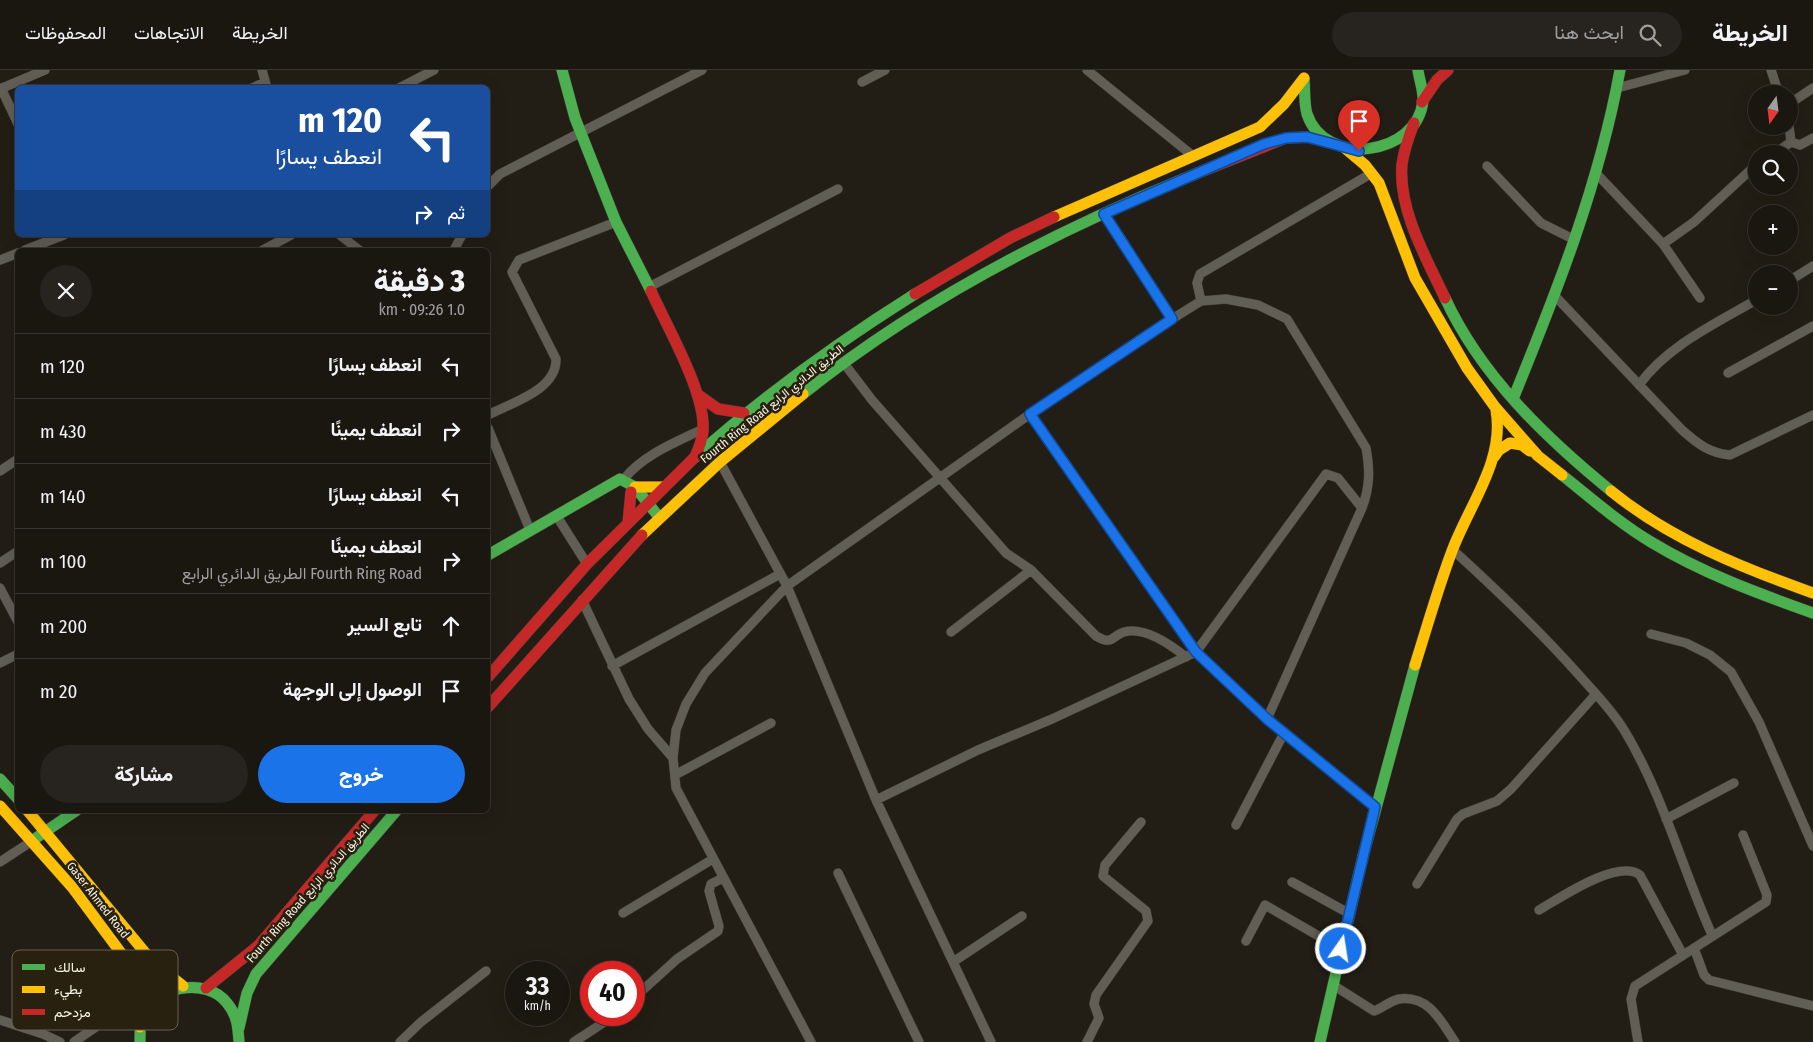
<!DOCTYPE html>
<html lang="ar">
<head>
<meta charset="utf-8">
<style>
	body { margin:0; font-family:"Fira Sans Condensed",Vazirmatn,sans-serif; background:#27231e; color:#f1f3f6; direction:rtl; height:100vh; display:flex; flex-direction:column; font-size:19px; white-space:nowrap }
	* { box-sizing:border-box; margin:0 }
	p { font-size:16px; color:#9f9f9f }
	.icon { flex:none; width:28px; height:28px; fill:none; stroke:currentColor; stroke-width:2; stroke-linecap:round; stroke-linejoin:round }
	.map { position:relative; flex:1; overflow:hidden; direction:ltr }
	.sheet { position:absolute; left:15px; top:178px; width:475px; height:565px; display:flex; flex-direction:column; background:#1a1610; border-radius:8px; box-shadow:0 5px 20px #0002,0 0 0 1px #383530; direction:rtl }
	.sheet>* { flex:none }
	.guide { position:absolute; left:15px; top:15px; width:475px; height:152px; border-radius:8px; box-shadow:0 5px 20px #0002,0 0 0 1px #383530; direction:rtl; background:#1a4fa0; color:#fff; overflow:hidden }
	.needle { width:32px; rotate:194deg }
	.fabs { position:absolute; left:1748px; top:15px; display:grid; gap:10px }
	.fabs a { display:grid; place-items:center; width:50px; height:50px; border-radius:50%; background:#1a1610; box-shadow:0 5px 20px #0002,0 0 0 1px #383530; font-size:25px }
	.speed { position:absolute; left:505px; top:891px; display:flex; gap:10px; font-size:25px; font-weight:700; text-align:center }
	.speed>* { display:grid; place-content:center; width:65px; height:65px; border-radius:50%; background:#1a1610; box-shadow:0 5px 20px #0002,0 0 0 1px #383530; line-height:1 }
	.speed small { font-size:12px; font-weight:400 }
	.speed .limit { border:8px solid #d22; background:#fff; color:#111 }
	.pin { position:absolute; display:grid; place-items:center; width:42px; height:42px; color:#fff; margin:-51px -21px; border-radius:50% 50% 50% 0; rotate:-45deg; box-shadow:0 0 5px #0007 }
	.pin .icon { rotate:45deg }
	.me { position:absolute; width:55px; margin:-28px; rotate:13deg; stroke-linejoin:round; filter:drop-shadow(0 0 4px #0008) }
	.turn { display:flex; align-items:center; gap:18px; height:105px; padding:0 25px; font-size:22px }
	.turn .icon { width:65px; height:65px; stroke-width:2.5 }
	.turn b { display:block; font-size:35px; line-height:42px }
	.then { display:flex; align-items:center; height:48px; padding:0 25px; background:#0003; gap:10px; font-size:19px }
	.round { display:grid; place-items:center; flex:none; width:52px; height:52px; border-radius:26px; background:#27231e }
	.overview { display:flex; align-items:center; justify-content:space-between; height:85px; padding:0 25px }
	h1 { font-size:30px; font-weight:800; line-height:38px }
	.primary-button { display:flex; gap:10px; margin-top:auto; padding:10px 25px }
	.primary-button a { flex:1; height:58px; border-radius:30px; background:#1a73e8; color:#fff; font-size:20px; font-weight:800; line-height:58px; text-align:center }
	.primary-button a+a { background:#27231e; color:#f1f3f6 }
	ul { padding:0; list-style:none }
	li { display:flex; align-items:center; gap:15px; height:65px; padding:0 25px; border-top:1px solid #383530 }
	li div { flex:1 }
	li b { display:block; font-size:19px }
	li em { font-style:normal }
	header { display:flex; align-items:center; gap:30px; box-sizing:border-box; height:70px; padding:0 25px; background:#1a1610; border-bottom:1px solid #383530 }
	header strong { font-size:24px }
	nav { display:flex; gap:28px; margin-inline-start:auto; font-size:18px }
	.search { width:350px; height:45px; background:#27231e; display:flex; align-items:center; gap:12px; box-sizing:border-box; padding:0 18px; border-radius:28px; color:#9f9f9f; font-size:19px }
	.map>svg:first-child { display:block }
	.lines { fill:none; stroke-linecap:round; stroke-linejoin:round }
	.street-casing { stroke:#3f3b33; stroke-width:10 }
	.fast-casing { stroke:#3f3b33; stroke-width:12 }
	.slow-casing { stroke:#3f3b33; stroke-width:12 }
	.jam-casing { stroke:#3f3b33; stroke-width:12 }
	.street { stroke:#615e56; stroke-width:9 }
	.fast { stroke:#4caf50; stroke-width:11 }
	.slow { stroke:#ffc107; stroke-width:11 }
	.jam { stroke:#c62828; stroke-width:11 }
	.route-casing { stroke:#114b97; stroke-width:12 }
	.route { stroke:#1a73e8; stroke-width:9 }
	.labels { text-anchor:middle; stroke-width:5; stroke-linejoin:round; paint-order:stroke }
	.street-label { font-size:12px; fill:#f7f3e7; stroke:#28210f }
	.key { fill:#28210f; stroke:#666050; stroke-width:1 }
	.key-label { font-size:14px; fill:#f7f3e7 }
</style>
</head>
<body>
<header>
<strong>الخريطة</strong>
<div class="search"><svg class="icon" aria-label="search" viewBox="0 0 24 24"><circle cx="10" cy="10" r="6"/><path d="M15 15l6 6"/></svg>ابحث هنا</div>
<nav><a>الخريطة</a><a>الاتجاهات</a><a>المحفوظات</a></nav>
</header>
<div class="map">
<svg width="1813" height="972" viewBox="0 0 1813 972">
	<rect width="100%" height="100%" fill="#221e15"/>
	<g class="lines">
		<defs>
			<path id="street" d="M 262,0 L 267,18
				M 1087,0 L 1193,86
				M 1771,0 L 1779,24
				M 862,12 L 885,0
				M 1,18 L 18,54
				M 252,18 L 265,12
				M 399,18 L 434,0
				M 1617,18 L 1685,0
				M 0,19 L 45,0
				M 1789,34 L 1813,18
				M 1791,72 L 1800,75 L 1813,68
				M 1774,84 L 1791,72 L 1789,56
				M 1487,96 L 1541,153 L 1575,170
				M 1595,102 L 1663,174 L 1700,228
				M 488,116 L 500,104 L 702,0
				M 1104,144 L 1172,249
				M 340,165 L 359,180
				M 1663,174 L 1694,152 L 1756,95
				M 25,180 L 64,165
				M 263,180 L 291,165
				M 454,180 L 462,165
				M 0,190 L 18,183
				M 1789,211 L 1813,196
				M 649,217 L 838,119
				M 1555,226 L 1682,360 C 1698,374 1709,383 1730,385 L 1813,345
				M 1201,231 L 1197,213 L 1200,204 L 1372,103
				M 843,292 L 872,330 L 1006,483 L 1031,500 L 1096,566 C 1113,576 1111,566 1124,562 C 1145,556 1171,575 1186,587
				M 1728,303 L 1813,256
				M 1639,315 C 1667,276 1715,254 1756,230
				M 1030,344 L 1196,582 L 1267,649 L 1375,737
				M 488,345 C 511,333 557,320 556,289 L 512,202 L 519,190 L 616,152
				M 488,358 L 530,460
				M 720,392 L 787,516 L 876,730 L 991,972
				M 0,401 L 18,389
				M 624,409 C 643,385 676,372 703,359
				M 556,445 L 587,494
				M 1453,480 C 1497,520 1539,560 1579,605 C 1594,622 1612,640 1624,660 C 1662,722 1682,798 1712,865
				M 0,493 L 18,481
				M 0,518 L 18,552
				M 582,530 L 629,629 L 648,659 L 673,688
				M 951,562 L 1031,500
				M 1651,564 L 1686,573 L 1710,585 L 1731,602 L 1759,652 L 1813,776
				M 0,593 L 18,584
				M 612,596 L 780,504
				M 675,705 L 771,653
				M 876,730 L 978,680 L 1052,649 L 1196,582 L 1326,404 L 1338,408 L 1362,438
				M 1666,749 L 1734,713
				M 1236,755 L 1284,663
				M 0,792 L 32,771
				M 838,803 L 919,972
				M 1292,812 L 1350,844
				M 1417,814 L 1457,749 L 1463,744 L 1497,731 L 1511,719 L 1596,624
				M 1539,840 C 1560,828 1618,788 1640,805 L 1683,885
				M 623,843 L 713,789
				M 1246,871 L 1265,835 L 1341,879
				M 1694,878 L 1704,905 L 1709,910 L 1813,936
				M 953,892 L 1022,846
				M 1333,915 L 1374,941 C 1382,938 1390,931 1399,929 C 1429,925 1441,951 1455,972
				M 634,928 L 677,889 L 718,861 L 719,856 L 709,821 L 711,814 L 723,808
				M 0,950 L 43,964 L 60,972
				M 74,972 L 106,950 L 137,923
				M 400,972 L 421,952 L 486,901
				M 574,972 L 615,945
				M 811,972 L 676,718 L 673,688 L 676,660 L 686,634 L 705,603 L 787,516 L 1030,344 L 1148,264 L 1201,231 L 1226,229 L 1258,235 L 1287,249 L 1366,378 C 1370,400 1370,417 1362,438 L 1267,649
				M 1087,972 L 1099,948 L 1094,934 L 1096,925 L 1148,851 L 1146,841 L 1103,806 L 1105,795 L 1141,752
				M 1638,972 L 1631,929 L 1635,916 L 1766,832 L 1767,825 L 1743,765"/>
			<path id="fast" d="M 562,0 L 575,48 L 616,152 L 651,221
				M 1304,9 C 1305,20 1304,34 1307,44 C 1325,98 1417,86 1423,31 C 1424,22 1419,9 1418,0
				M 1445,228 C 1481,306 1546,368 1611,421
				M 803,324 C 916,233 1049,164 1183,109
				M 1513,329 C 1557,221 1599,115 1620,0
				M 694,388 C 763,326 837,273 915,224
				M 1562,405 C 1591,428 1619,453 1651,472 C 1702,503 1757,523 1813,543
				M 488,485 L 620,409 L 635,417 L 659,447
				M 0,709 L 18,729
				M 36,768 L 77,740
				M 239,958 L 247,923 L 256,904 L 397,740
				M 140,972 C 140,965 140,956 141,949 C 150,916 207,906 227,933 C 237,945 238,956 239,972
				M 1320,972 L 1363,786 L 1415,595"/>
			<path id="slow" d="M 1346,79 L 1365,95 L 1379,113 L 1415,208 L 1467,298 L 1495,337 L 1538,386 L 1562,405
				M 1054,147 L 1260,57 L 1284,34 L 1304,8
				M 1494,387 L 1499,380 L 1510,373 L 1522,375 L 1530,381
				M 635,417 L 664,417
				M 1611,421 C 1670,469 1742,498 1813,523
				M 642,465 L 720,392 L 803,324
				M 1415,595 C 1427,557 1438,518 1452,481 C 1469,435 1505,391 1496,340
				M 0,736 L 72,817 L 124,887 L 137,923 L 140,957
				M 27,740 L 152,891 L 183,916"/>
			<path id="jam" d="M 1422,32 L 1437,10 L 1448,0
				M 1414,53 C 1409,66 1404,80 1402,94 C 1398,139 1426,188 1445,228
				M 1183,109 L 1286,68 L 1307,67 L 1332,73
				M 651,221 C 667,257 706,323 703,361 C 702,371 699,378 695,387
				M 915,224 L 1010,168 L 1054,147
				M 697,324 L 718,339 L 744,343
				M 628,453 L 631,422
				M 488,607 L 587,494 L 694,388
				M 488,637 L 642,465
				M 206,918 L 258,876 L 375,740"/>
		</defs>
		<use href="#street" class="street-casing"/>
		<use href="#fast" class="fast-casing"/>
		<use href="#slow" class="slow-casing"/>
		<use href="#jam" class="jam-casing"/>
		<use href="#street" class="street"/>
		<use href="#fast" class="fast"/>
		<use href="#slow" class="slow"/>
		<use href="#jam" class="jam"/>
	</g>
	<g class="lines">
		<defs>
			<path id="route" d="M 1341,879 L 1375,737 L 1267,649 L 1196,582 L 1030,344 L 1172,249 L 1104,144 L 1264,74 L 1286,68 L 1307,67 L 1359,81"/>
		</defs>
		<use href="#route" class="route-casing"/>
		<use href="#route" class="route"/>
	</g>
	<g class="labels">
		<g class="street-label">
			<text transform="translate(772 334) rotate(-39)" y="4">Fourth Ring Road الطريق الدائري الرابع</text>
			<text transform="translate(308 823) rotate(-49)" y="4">Fourth Ring Road الطريق الدائري الرابع</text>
			<text transform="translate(98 830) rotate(52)" y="4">Gaser Ahmed Road</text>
		</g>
	</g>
	<rect x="12" y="880" width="166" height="80" rx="8" class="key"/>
	<rect x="22" y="894" width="23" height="6" fill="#4caf50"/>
	<rect x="22" y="916" width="23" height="7" fill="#ffc107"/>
	<rect x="22" y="939" width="23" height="6" fill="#c62828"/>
	<g class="key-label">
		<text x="54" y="902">سالك</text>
		<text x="54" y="924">بطيء</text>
		<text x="54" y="947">مزدحم</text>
	</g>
</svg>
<div class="fabs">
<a><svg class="needle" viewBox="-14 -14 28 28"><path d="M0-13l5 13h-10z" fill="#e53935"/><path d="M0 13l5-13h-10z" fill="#9f9f9f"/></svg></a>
<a><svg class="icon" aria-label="search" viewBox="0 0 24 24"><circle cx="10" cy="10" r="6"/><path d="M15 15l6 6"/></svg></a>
<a>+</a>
<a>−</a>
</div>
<div class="speed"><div>33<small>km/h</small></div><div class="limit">40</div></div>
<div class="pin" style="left:1359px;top:81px;background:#d93025"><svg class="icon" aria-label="arrive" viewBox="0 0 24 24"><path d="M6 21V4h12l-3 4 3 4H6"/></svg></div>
<svg class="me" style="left:1341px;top:879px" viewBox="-20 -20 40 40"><circle r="17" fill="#1a73e8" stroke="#fff" stroke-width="3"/><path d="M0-11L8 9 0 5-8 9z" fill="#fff"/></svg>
<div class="guide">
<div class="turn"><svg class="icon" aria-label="left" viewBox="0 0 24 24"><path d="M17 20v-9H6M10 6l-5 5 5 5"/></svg><div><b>120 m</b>انعطف يسارًا</div></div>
<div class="then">ثم<svg class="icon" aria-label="right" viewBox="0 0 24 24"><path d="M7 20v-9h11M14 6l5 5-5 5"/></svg></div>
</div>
<section class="sheet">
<div class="overview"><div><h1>3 دقيقة</h1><p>1.0 km · 09:26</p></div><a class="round"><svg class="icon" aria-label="close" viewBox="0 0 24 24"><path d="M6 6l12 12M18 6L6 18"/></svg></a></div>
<ul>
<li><svg class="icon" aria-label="left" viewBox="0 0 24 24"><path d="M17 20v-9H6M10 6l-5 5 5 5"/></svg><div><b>انعطف يسارًا</b></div><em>120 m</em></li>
<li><svg class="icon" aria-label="right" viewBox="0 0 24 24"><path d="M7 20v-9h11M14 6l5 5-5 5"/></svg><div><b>انعطف يمينًا</b></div><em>430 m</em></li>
<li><svg class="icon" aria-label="left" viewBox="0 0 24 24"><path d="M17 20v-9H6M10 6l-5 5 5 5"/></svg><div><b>انعطف يسارًا</b></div><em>140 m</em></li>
<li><svg class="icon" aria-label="right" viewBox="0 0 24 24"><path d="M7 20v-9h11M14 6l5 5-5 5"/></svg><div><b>انعطف يمينًا</b><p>Fourth Ring Road الطريق الدائري الرابع</p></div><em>100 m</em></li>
<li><svg class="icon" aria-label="ahead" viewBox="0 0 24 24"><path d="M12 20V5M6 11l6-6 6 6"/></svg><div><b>تابع السير</b></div><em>200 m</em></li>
<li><svg class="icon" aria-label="arrive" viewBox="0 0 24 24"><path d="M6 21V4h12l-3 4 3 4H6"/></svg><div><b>الوصول إلى الوجهة</b></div><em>20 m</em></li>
</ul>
<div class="primary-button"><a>خروج</a><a>مشاركة</a></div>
</section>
</div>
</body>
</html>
